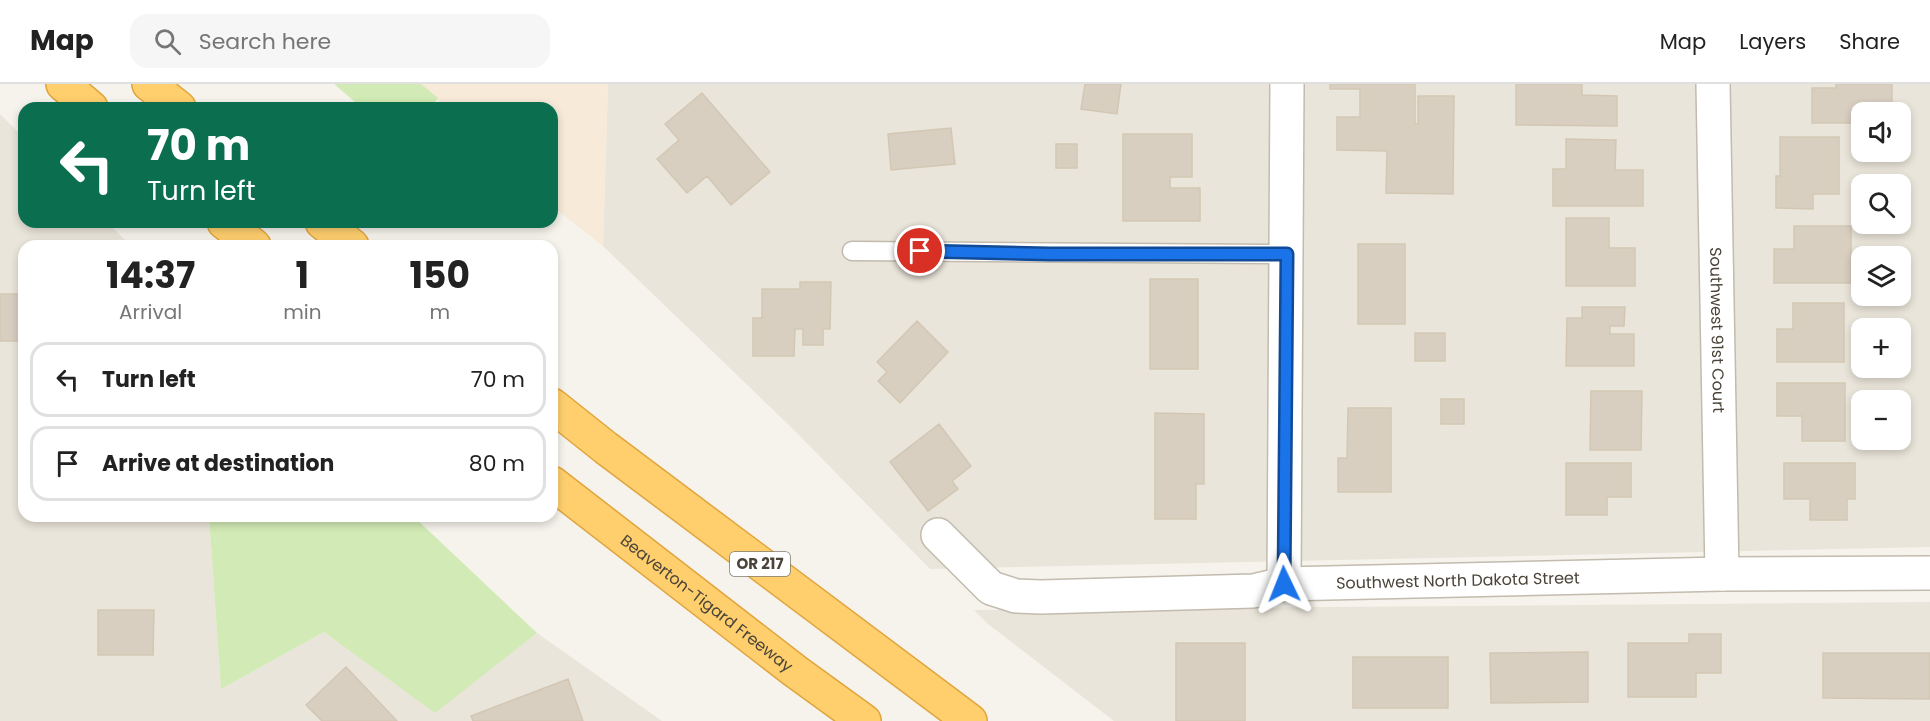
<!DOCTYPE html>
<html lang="en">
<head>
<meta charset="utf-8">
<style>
	body { margin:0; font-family:Poppins,sans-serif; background:#f6f6f6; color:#222; height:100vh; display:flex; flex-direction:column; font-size:22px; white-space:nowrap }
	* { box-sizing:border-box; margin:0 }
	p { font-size:20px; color:#767676 }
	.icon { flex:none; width:33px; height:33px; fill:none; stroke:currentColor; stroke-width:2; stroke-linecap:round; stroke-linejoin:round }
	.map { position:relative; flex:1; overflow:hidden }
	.drawer { position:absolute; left:18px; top:156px; width:540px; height:282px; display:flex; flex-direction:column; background:#fff; border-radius:18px; box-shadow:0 3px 9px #0003 }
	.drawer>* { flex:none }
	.guide { position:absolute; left:18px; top:18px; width:540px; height:126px; border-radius:18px; box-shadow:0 3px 9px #0003; background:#0b6e4f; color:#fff; overflow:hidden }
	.fabs { position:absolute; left:1851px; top:18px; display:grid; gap:12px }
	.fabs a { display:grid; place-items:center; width:60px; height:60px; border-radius:12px; background:#fff; box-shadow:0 3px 9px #0003; font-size:30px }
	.pin { position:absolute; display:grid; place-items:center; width:51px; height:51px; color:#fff; margin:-26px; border:3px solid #fff; border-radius:50%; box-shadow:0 2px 6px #0007 }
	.me { position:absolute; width:66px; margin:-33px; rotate:358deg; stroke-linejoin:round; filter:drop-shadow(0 0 4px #0008) }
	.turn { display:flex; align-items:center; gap:21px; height:126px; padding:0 30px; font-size:27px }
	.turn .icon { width:78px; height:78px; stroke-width:2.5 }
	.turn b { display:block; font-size:42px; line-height:51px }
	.eta { display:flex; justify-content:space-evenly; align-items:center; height:102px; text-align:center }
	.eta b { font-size:36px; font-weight:700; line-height:42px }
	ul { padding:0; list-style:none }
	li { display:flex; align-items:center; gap:18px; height:75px; margin:0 12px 9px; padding:0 18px; border:3px solid #e0e0e0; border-radius:18px }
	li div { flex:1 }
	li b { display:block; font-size:22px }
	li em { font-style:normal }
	header { display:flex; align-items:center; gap:36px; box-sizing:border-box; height:84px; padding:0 30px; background:#fff; border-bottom:2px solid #e0e0e0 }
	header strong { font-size:28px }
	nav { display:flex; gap:33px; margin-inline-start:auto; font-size:21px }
	.search { width:420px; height:54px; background:#f6f6f6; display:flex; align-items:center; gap:15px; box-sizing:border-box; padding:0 21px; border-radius:18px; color:#767676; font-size:22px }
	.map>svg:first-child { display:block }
	.residential { fill:#eae5da; fill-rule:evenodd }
	.commercial { fill:#f7ead8 }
	.green { fill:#d2eab5 }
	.building { fill:#d8cfc1; stroke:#d3c7b4; stroke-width:1.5 }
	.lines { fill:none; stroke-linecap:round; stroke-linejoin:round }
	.lane-casing { stroke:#c2bbae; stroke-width:21 }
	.street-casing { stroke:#c2bbae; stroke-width:36 }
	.highway-casing { stroke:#e0a43c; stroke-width:36 }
	.lane { stroke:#fff; stroke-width:18 }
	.street { stroke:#fff; stroke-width:33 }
	.highway { stroke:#ffcf6e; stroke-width:33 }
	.route-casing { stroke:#114b97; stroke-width:15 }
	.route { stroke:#1a73e8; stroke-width:10 }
	.labels { text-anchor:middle; stroke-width:4.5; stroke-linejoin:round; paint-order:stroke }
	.shield { fill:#fff; stroke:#817c74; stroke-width:1.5 }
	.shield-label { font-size:15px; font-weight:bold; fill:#4b4439 }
	.street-label { font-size:16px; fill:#4b4439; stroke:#fff }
</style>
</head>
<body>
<header>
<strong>Map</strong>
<div class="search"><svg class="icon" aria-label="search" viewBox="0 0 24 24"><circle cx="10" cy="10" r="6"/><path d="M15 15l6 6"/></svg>Search here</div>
<nav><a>Map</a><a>Layers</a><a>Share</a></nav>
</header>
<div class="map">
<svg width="1930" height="637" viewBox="0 0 1930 637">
	<rect width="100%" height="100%" fill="#f6f3ec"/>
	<path class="residential" d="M 608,0 L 1930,0 L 1930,463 L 930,485 L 794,346 L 603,162 ZM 1862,28 L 1900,28 L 1900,68 L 1862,68 ZM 1862,100 L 1900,100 L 1900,140 L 1862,140 ZM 1862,172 L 1900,172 L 1900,212 L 1862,212 ZM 1862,244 L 1900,244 L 1900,284 L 1862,284 ZM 1862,316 L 1900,316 L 1900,356 L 1862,356 Z
		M 0,30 L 24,54 L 24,138 L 107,138 L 131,162 L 24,162 L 24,432 L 209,432 L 221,605 L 324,548 L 435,628 L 537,549 L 662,637 L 0,637 Z
		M 1930,518 L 1930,637 L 1114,637 L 988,540 L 974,526 Z"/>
	<path class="commercial" d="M 421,0 L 608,0 L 603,162 L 552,122 L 552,24 L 447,24 Z"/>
	<path class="green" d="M 334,0 L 421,0 L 438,14 L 430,24 L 362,24 Z
		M 209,432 L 413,432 L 537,549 L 435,629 L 324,548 L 221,605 Z"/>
	<path class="building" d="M 1085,0 L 1121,0 L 1117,30 L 1081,25 Z
		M 1330,0 L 1415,0 L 1415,40 L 1418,40 L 1418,12 L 1454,12 L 1453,110 L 1386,109 L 1387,67 L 1337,66 L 1337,33 L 1360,33 L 1360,5 L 1330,5 Z
		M 1516,0 L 1582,0 L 1582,11 L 1617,12 L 1617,42 L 1516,41 Z
		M 1836,0 L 1892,0 L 1892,28 L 1862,28 L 1862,39 L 1812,39 L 1812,4 L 1836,4 Z
		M 702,9 L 770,88 L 731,121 L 707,92 L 687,109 L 657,75 L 679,56 L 665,40 Z
		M 951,44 L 955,80 L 891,86 L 888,50 Z
		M 1123,50 L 1192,50 L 1192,93 L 1170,93 L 1170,104 L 1200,104 L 1200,137 L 1123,137 Z
		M 1780,53 L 1839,53 L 1839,110 L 1813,110 L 1813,125 L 1776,124 L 1776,92 L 1780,92 Z
		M 1566,55 L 1616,56 L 1615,86 L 1643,86 L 1643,122 L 1553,122 L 1553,85 L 1566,85 Z
		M 1056,60 L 1077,60 L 1077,84 L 1056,84 Z
		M 1566,134 L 1609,134 L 1609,164 L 1635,164 L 1635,202 L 1566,202 Z
		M 1794,142 L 1851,142 L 1851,199 L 1774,199 L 1774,165 L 1794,165 Z
		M 1358,160 L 1405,160 L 1405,240 L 1358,240 Z
		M 1150,195 L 1198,195 L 1198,285 L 1150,285 Z
		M 800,198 L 831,198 L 830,245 L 823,245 L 823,261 L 803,261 L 803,245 L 795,245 L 794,272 L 753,272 L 753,234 L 762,234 L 762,205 L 800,205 Z
		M 0,210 L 24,210 L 24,257 L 0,257 Z
		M 1793,219 L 1844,219 L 1844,278 L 1777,278 L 1777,245 L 1793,245 Z
		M 1582,223 L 1625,223 L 1624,242 L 1610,242 L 1610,250 L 1634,250 L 1634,282 L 1566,282 L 1567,234 L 1582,234 Z
		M 917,237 L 948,268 L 900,319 L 878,297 L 887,288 L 877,278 Z
		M 1415,249 L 1445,249 L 1445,277 L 1415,277 Z
		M 1777,299 L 1845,299 L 1845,357 L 1802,357 L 1802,332 L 1777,332 Z
		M 1591,307 L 1642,307 L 1641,366 L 1590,366 Z
		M 1441,315 L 1464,315 L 1464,340 L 1441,340 Z
		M 1348,324 L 1391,324 L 1391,408 L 1338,408 L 1338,374 L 1347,374 Z
		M 1155,329 L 1204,330 L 1204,400 L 1196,400 L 1196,435 L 1155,435 Z
		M 939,340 L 971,382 L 952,397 L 958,405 L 928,427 L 890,378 Z
		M 1566,379 L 1631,379 L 1631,413 L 1607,413 L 1607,431 L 1566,431 Z
		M 1784,379 L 1855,379 L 1855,415 L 1847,415 L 1847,436 L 1810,436 L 1810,415 L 1784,415 Z
		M 98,526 L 154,526 L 153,571 L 98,571 Z
		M 1689,550 L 1721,550 L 1721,589 L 1696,589 L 1696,613 L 1628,613 L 1628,559 L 1689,559 Z
		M 1176,559 L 1245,559 L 1245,637 L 1176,637 Z
		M 1588,568 L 1588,618 L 1491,619 L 1490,569 Z
		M 1823,569 L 1930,569 L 1930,615 L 1823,614 Z
		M 1353,573 L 1448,573 L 1448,624 L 1353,624 Z
		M 346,583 L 397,637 L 322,637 L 306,621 Z
		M 568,595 L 583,637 L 473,637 L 471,632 Z"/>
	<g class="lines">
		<defs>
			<path id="lane" d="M 852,167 L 1287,170"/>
			<g id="street">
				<path id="s1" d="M 1713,0 L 1722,490"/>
				<path id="s2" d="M 938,451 L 991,504 L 1016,512 L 1041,513 L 1253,507 L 1284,500 L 1722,490 L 1930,489"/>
				<path d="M 1284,500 L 1287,0"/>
			</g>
			<g id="highway">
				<path d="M 63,0 L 91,24"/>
				<path d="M 149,0 L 179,24"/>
				<path d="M 224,138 L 254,162"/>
				<path d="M 322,138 L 352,162"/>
				<path d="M 552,321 L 606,364 L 970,637"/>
				<path id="s3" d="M 552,399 L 795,587 L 864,637"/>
			</g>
		</defs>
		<use href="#lane" class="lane-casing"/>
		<use href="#street" class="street-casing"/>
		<use href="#highway" class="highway-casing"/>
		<use href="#lane" class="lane"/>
		<use href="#street" class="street"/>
		<use href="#highway" class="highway"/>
	</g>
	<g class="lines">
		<defs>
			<path id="route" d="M 920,167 L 1050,170 L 1287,170 L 1284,500"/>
		</defs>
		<use href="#route" class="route-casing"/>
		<use href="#route" class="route"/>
	</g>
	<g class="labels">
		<rect class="shield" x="730" y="468" width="60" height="24" rx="4.5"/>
		<g class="shield-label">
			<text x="760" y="485">OR 217</text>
		</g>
		<g class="street-label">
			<text dy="6" stroke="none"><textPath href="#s1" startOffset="246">Southwest 91st Court</textPath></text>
			<text dy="6" stroke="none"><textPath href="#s2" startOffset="544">Southwest North Dakota Street</textPath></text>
			<text dy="6" stroke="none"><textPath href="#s3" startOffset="196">Beaverton-Tigard Freeway</textPath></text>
		</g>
	</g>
</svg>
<div class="fabs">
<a><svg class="icon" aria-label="sound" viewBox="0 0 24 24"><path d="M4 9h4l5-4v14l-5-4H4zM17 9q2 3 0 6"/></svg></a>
<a><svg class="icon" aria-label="search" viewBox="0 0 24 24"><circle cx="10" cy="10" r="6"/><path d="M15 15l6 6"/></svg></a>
<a><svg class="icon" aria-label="layers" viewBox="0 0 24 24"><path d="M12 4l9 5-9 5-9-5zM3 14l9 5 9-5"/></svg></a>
<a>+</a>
<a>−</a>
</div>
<div class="pin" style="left:920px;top:167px;background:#d93025"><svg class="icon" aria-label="arrive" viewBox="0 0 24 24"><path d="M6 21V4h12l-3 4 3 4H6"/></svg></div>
<svg class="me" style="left:1284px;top:500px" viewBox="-20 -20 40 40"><path d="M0-17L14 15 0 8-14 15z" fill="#1a73e8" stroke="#fff" stroke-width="4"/></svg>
<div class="guide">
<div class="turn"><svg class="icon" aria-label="left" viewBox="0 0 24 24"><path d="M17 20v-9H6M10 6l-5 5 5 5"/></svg><div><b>70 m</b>Turn left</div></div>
</div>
<section class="drawer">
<div class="eta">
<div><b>14:37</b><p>Arrival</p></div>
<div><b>1</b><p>min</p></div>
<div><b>150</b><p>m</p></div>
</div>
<ul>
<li><svg class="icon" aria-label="left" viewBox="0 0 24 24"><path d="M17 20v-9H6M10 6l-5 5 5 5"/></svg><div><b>Turn left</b></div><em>70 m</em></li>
<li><svg class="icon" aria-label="arrive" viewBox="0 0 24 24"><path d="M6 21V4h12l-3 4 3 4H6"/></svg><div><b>Arrive at destination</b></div><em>80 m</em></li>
</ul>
</section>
</div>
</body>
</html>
